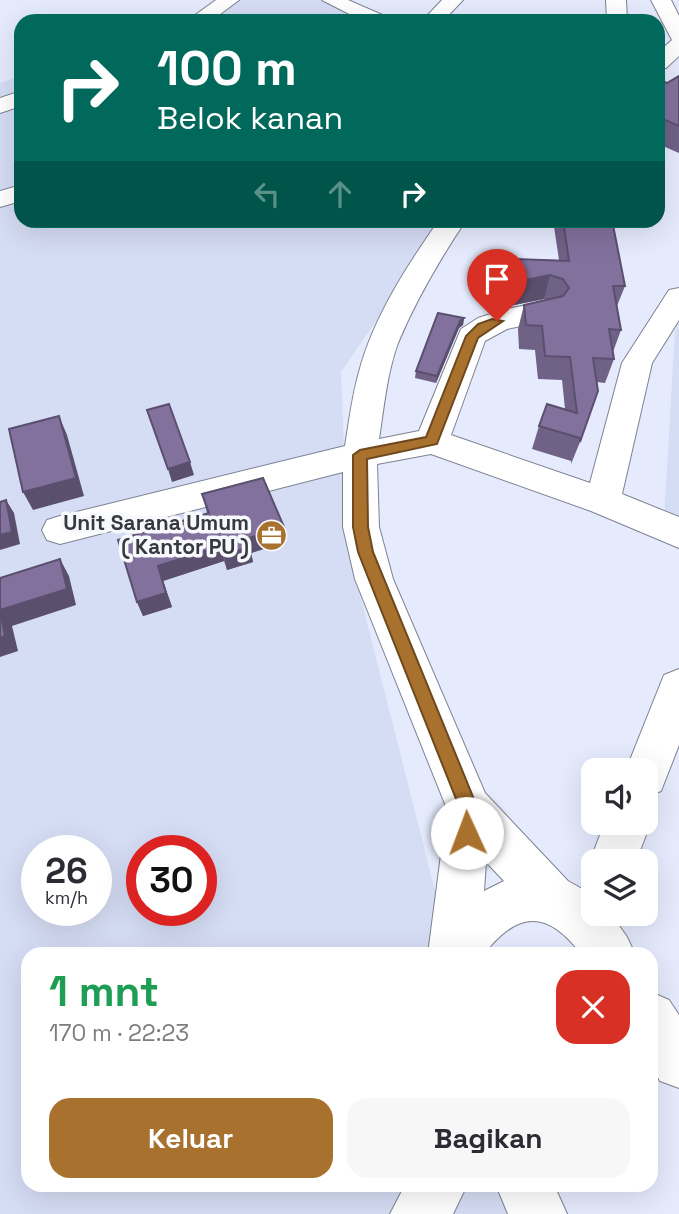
<!DOCTYPE html>
<html lang="id">
<head>
<meta charset="utf-8">
<style>
	body { margin:0; font-family:"Space Grotesk",sans-serif; background:#f7f7f7; color:#2b2b33; height:100vh; display:flex; flex-direction:column; font-size:26px; white-space:nowrap }
	* { box-sizing:border-box; margin:0 }
	p { font-size:23px; color:#7c7c81 }
	.icon { flex:none; width:38px; height:38px; fill:none; stroke:currentColor; stroke-width:2; stroke-linecap:round; stroke-linejoin:round }
	.map { position:relative; flex:1; overflow:hidden }
	.details { position:absolute; left:21px; top:947px; width:637px; height:245px; display:flex; flex-direction:column; background:#fff; border-radius:21px; box-shadow:0 7px 28px #0002 }
	.details>* { flex:none }
	.hud { position:absolute; left:14px; top:14px; width:651px; height:214px; border-radius:21px; box-shadow:0 7px 28px #0002; background:#00695c; color:#fff; overflow:hidden }
	.tools { position:absolute; left:581px; top:758px; display:grid; gap:14px }
	.tools a { display:grid; place-items:center; width:77px; height:77px; border-radius:14px; background:#fff; box-shadow:0 7px 28px #0002; font-size:35px }
	.speed { position:absolute; left:21px; top:835px; display:flex; gap:14px; font-size:35px; font-weight:700; text-align:center }
	.speed>* { display:grid; place-content:center; width:91px; height:91px; border-radius:50%; background:#fff; box-shadow:0 7px 28px #0002; line-height:1 }
	.speed small { font-size:18px; font-weight:400 }
	.speed .limit { border:10px solid #d22; background:#fff; color:#111 }
	.pin { position:absolute; display:grid; place-items:center; width:60px; height:60px; color:#fff; margin:-72px -30px; border-radius:50% 50% 50% 0; rotate:-45deg; box-shadow:0 0 7px #0007 }
	.pin .icon { rotate:45deg }
	.me { position:absolute; width:77px; margin:-38px; rotate:358deg; stroke-linejoin:round; filter:drop-shadow(0 0 5px #0008) }
	.turn { display:flex; align-items:center; gap:24px; height:147px; padding:0 28px; font-size:32px }
	.turn .icon { width:91px; height:91px; stroke-width:2.5 }
	.turn b { display:block; font-size:49px; line-height:60px }
	.lanes { display:flex; align-items:center; height:66px; padding:0 28px; background:#0003; justify-content:center; gap:35px; direction:ltr }
	.lanes .off { opacity:.35 }
	.round { display:grid; place-items:center; flex:none; width:74px; height:74px; border-radius:21px; background:#f7f7f7 }
	.head { display:flex; align-items:center; justify-content:space-between; height:119px; padding:0 28px }
	h1 { font-size:42px; font-weight:600; line-height:52px; color:#1e9e55 }
	.primary-button { display:flex; gap:14px; margin-top:auto; padding:14px 28px }
	.primary-button a { flex:1; height:80px; border-radius:21px; background:#a9712e; color:#fff; font-size:28px; font-weight:600; line-height:80px; text-align:center }
	.primary-button a+a { background:#f7f7f7; color:#2b2b33 }
	.map>svg:first-child { display:block }
	.built { fill:#d5ddf5; fill-rule:evenodd }
	.lines { fill:none; stroke-linecap:round; stroke-linejoin:round }
	.minor-casing { stroke:#7d8292; stroke-width:2 }
	.minor { fill:#fff; fill-rule:evenodd }
	.wall { fill:#706187 }
	.shaded-wall { fill:#5b4f6e }
	.building { fill:#82719d; stroke:#5b4f6e; stroke-width:2 }
	.route { fill:#a9712e; stroke:#6e491e; stroke-width:2 }
	.labels { text-anchor:middle; stroke-width:7; stroke-linejoin:round; paint-order:stroke }
	.poi-label { font-size:21px; font-weight:bold; fill:#373940; stroke:#f8f9fc; text-anchor:end }
</style>
</head>
<body>
<div class="map">
<svg width="679" height="1214" viewBox="0 0 679 1214">
	<rect width="100%" height="100%" fill="#e5ebfd"/>
	<path class="built" d="M 219,0 L 345,0 L 398,21 L 185,21 Z
		M 21,76 L 21,220 L 445,221 L 341,372 L 348,547 L 451,954 L 28,954 L 28,1185 L 510,1185 L 517,1214 L 0,1214 L 0,83 ZM 37,850 L 96,850 L 96,910 L 37,910 ZM 142,850 L 201,850 L 201,910 L 142,910 Z
		M 679,326 L 679,524 L 664,519 L 675,331 Z"/>
	<g class="lines">
		<defs>
			<path id="minor" d="M 216,0 L 239,0 L 211,21 L 187,21 Z
				M 322,0 L 348,0 L 387,17 L 390,21 L 363,21 Z
				M 442,0 L 463,0 L 443,21 L 422,21 Z
				M 606,0 L 626,0 L 627,21 L 607,21 Z
				M 651,0 L 671,0 L 679,16 L 679,56 L 666,68 L 658,69 L 658,52 L 672,40 Z
				M 21,91 L 21,106 L 0,113 L 0,98 Z
				M 21,185 L 21,201 L 0,207 L 0,191 Z
				M 439,220 L 466,220 C 440,259 416,300 398,343 C 387,373 384,407 379,439 L 419,431 L 461,329 L 478,318 L 506,309 L 544,302 L 554,305 L 559,312 L 554,319 L 507,329 L 485,341 L 451,435 L 590,483 L 622,363 L 669,290 L 679,288 L 679,320 L 652,363 L 622,494 L 679,517 L 679,548 L 591,511 L 431,454 L 377,464 L 379,527 L 393,579 L 485,793 L 568,881 L 593,895 L 593,914 L 611,914 L 627,937 L 635,954 L 581,954 C 548,910 518,910 484,954 L 428,954 L 447,809 L 355,579 L 343,527 L 343,472 L 60,544 L 47,540 L 42,530 L 47,520 L 60,516 L 345,446 C 349,422 352,396 359,372 C 373,318 407,266 439,220 ZM 486,862 L 504,881 L 484,891 Z
				M 679,669 L 679,745 L 661,791 L 646,797 L 646,770 L 626,770 L 664,675 Z
				M 646,810 L 651,822 L 636,861 L 593,861 L 593,869 L 590,861 L 605,822 L 646,822 Z
				M 651,992 L 669,1000 L 679,1015 L 679,1088 L 660,1081 L 651,1066 Z
				M 405,1185 L 467,1185 L 453,1214 L 390,1214 Z
				M 496,1185 L 554,1185 L 567,1214 L 508,1214 Z"/>
		</defs>
		<use href="#minor" class="minor-casing"/>
		<use href="#minor" class="minor"/>
	</g>
	<path class="wall" d="M 679,76 L 679,153 L 658,144 L 658,79 L 667,83 Z
		M 553,220 L 612,220 L 625,286 L 617,306 L 621,330 L 613,352 L 614,359 L 605,383 L 597,382 L 580,442 L 571,464 L 571,461 L 532,449 L 539,426 L 565,409 L 562,380 L 538,379 L 535,350 L 519,349 L 518,329 L 524,305 L 546,300 L 544,299 L 509,306 L 487,305 L 486,282 L 491,258 L 559,260 Z
		M 464,318 L 463,325 L 459,328 L 436,383 L 415,378 L 416,371 Z
		M 202,494 L 284,527 L 286,542 L 251,553 L 253,562 L 227,570 L 224,561 L 163,581 L 172,607 L 143,616 L 137,602 L 207,513 Z"/>
	<path class="shaded-wall" d="M 550,275 L 544,299 L 509,306 L 515,282 Z
		M 464,318 L 463,325 L 459,328 L 436,383 L 437,376 L 460,321 Z
		M 59,416 L 67,435 L 84,496 L 33,510 L 23,492 Z
		M 190,462 L 194,475 L 172,482 L 168,469 Z
		M 6,500 L 14,513 L 20,544 L 0,550 L 0,535 Z
		M 284,527 L 286,542 L 251,553 L 253,562 L 227,570 L 224,555 L 246,539 Z
		M 221,546 L 224,561 L 163,581 L 172,607 L 143,616 L 137,602 L 158,566 Z
		M 60,559 L 69,576 L 76,605 L 12,626 L 18,651 L 0,657 L 0,610 Z"/>
	<path class="building" d="M 679,76 L 679,126 L 658,117 L 658,79 L 667,83 Z
		M 563,220 L 612,220 L 625,286 L 613,286 L 621,330 L 609,329 L 614,359 L 593,358 L 598,391 L 580,442 L 580,438 L 539,426 L 547,404 L 577,413 L 570,357 L 545,356 L 542,326 L 526,325 L 524,305 L 563,296 L 569,288 L 563,279 L 550,275 L 515,282 L 492,281 L 491,258 L 569,261 Z
		M 438,313 L 464,318 L 460,321 L 437,376 L 416,371 Z
		M 169,404 L 190,462 L 168,469 L 147,410 Z
		M 59,416 L 76,478 L 23,492 L 9,429 Z
		M 263,478 L 284,527 L 246,539 L 250,547 L 224,555 L 221,546 L 158,566 L 166,593 L 137,602 L 118,540 L 209,513 L 202,494 Z
		M 6,500 L 12,532 L 0,535 L 0,502 Z
		M 60,559 L 67,589 L 0,610 L 5,636 L 0,638 L 0,578 Z"/>
	<path class="route" d="M 492,319 L 503,321 L 478,338 L 437,444 L 367,459 L 368,527 L 373,552 L 478,809 L 473,840 L 467,843 L 460,840 L 457,833 L 460,809 L 358,552 L 353,527 L 353,455 L 360,450 L 426,437 L 466,336 L 478,324 Z"/>
	<defs>
		<symbol id="office-disc" viewBox="-11 -11 22 22"><circle r="9.5" fill="#a9712e" stroke="#f8f9fc"/><path d="M-6-3h4V-5.5h4V-3h4V5H-6ZM-1-4.5V-3h2v-1.5ZM-6 0V1H6V0Z" fill="#fff"/></symbol>
	</defs>
	<g fill-rule="evenodd">
		<use href="#office-disc" x="254" y="518" width="35" height="35"/>
	</g>
	<g class="labels">
		<g class="poi-label">
			<text x="249" y="530">Unit Sarana Umum<tspan x="249" dy="24">( Kantor PU )</tspan></text>
		</g>
	</g>
</svg>
<div class="tools">
<a><svg class="icon" aria-label="sound" viewBox="0 0 24 24"><path d="M4 9h4l5-4v14l-5-4H4zM17 9q2 3 0 6"/></svg></a>
<a><svg class="icon" aria-label="layers" viewBox="0 0 24 24"><path d="M12 4l9 5-9 5-9-5zM3 14l9 5 9-5"/></svg></a>
</div>
<div class="speed"><div>26<small>km/h</small></div><div class="limit">30</div></div>
<div class="pin" style="left:497px;top:321px;background:#d93025"><svg class="icon" aria-label="arrive" viewBox="0 0 24 24"><path d="M6 21V4h12l-3 4 3 4H6"/></svg></div>
<svg class="me" style="left:467px;top:833px" viewBox="-20 -20 40 40"><circle r="19" fill="#fff"/><path d="M0-13L10 11 0 6-10 11z" fill="#a9712e"/></svg>
<div class="hud">
<div class="turn"><svg class="icon" aria-label="right" viewBox="0 0 24 24"><path d="M7 20v-9h11M14 6l5 5-5 5"/></svg><div><b>100 m</b>Belok kanan</div></div>
<div class="lanes"><svg class="icon off" aria-label="left" viewBox="0 0 24 24"><path d="M17 20v-9H6M10 6l-5 5 5 5"/></svg><svg class="icon off" aria-label="ahead" viewBox="0 0 24 24"><path d="M12 20V5M6 11l6-6 6 6"/></svg><svg class="icon" aria-label="right" viewBox="0 0 24 24"><path d="M7 20v-9h11M14 6l5 5-5 5"/></svg></div>
</div>
<section class="details">
<div class="head"><div><h1>1 mnt</h1><p>170 m · 22:23</p></div><a class="round" style="background:#d93025;color:#fff"><svg class="icon" aria-label="close" viewBox="0 0 24 24"><path d="M6 6l12 12M18 6L6 18"/></svg></a></div>
<div class="primary-button"><a>Keluar</a><a>Bagikan</a></div>
</section>
</div>
</body>
</html>
